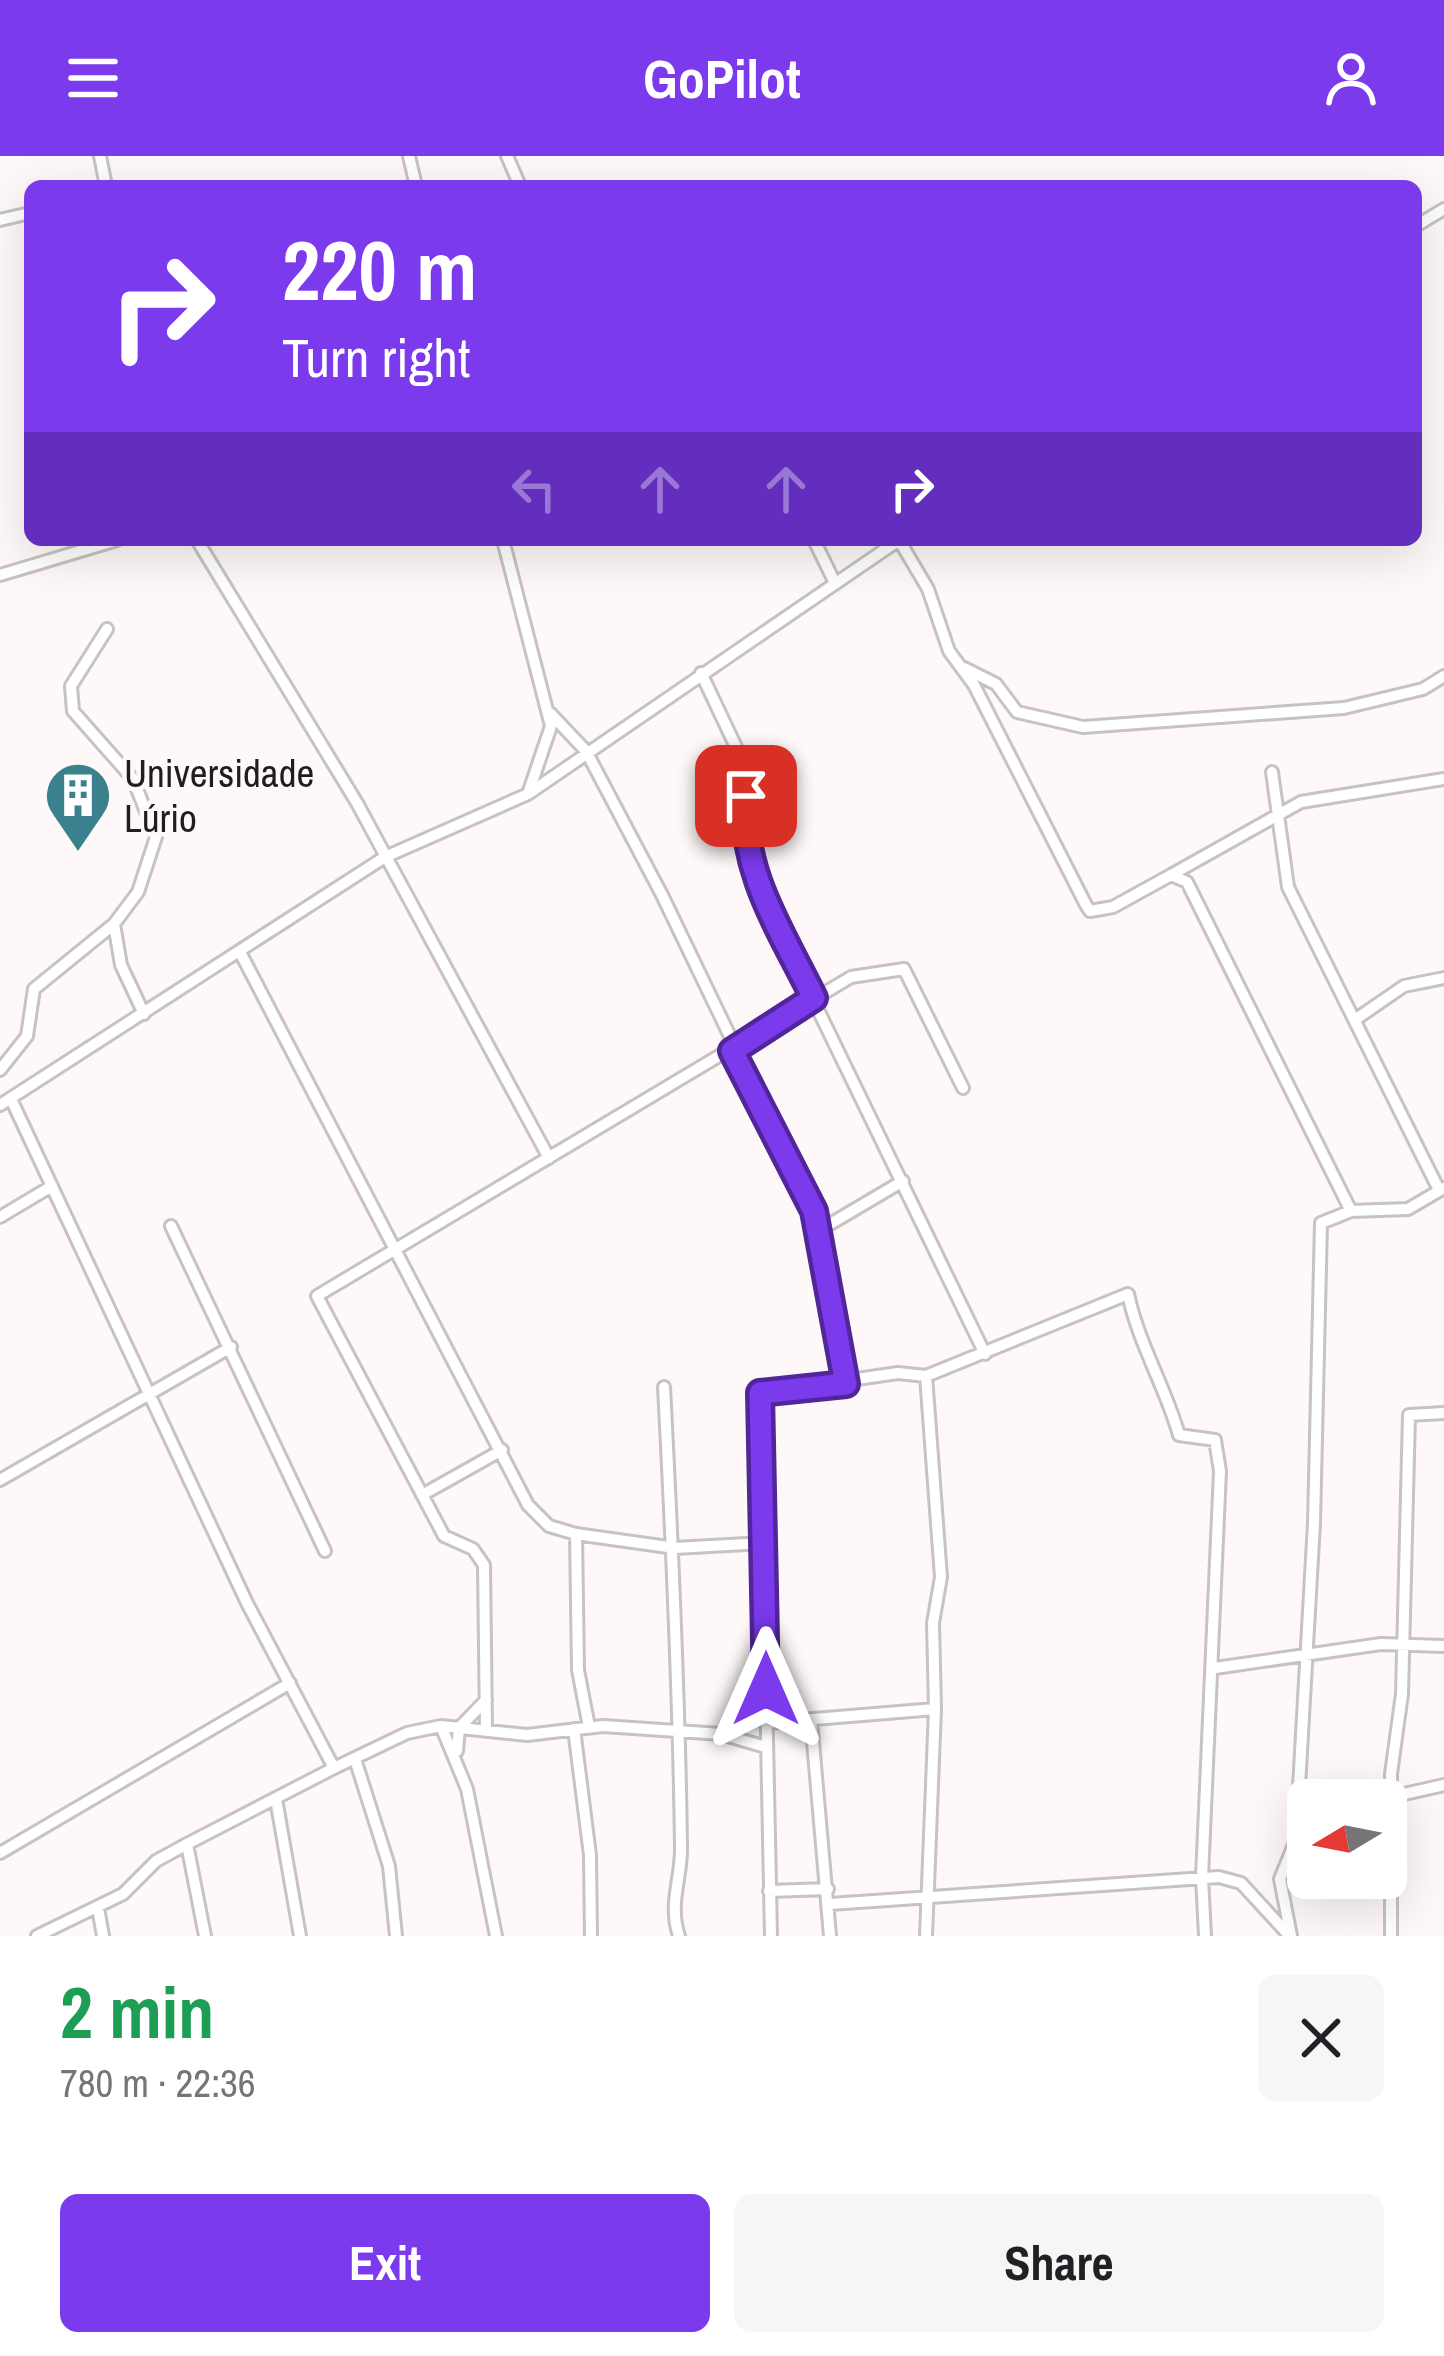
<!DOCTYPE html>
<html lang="en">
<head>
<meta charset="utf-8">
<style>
	body { margin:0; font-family:"Archivo Narrow",sans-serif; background:#f6f6f6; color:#202124; height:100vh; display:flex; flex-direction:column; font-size:45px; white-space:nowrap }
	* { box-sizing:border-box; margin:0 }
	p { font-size:39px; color:#757577 }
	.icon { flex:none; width:66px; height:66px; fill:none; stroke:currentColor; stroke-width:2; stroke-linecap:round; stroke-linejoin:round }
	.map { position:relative; height:1780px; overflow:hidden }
	.details { display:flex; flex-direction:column; background:#fff; flex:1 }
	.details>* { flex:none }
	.hud { position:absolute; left:24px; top:24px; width:1398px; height:366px; border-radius:18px; box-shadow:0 12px 48px #0002; background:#7c3aed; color:#fff; overflow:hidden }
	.needle { width:78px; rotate:260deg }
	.fabs { position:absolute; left:1287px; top:1623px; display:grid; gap:24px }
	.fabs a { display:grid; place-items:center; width:120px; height:120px; border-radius:18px; background:#fff; box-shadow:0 12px 48px #0002; font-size:60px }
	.pin { position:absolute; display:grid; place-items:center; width:102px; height:102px; color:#fff; margin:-51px; border-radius:24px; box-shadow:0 6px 18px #0006 }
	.me { position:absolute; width:132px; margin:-66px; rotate:0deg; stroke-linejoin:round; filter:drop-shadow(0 0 9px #0008) }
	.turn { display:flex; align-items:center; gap:42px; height:252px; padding:0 60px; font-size:54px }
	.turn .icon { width:156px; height:156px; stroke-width:2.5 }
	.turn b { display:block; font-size:84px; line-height:102px }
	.lanes { display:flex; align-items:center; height:114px; padding:0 60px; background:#0003; justify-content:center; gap:60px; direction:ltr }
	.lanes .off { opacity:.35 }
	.round { display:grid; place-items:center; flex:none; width:126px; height:126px; border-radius:18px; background:#f6f6f6 }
	.head { display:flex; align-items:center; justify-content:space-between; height:204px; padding:0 60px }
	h1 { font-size:72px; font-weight:700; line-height:90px; color:#1e9e55 }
	.primary-button { display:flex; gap:24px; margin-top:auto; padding:24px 60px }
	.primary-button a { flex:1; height:138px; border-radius:18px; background:#7c3aed; color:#fff; font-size:48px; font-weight:700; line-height:138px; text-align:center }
	.primary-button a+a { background:#f6f6f6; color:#202124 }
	header { display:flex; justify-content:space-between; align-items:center; height:156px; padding:0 60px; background:#7c3aed; color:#fff; font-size:54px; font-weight:700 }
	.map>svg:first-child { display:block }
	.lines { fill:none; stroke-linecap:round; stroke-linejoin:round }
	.minor-casing { stroke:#c8c2c2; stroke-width:16 }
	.minor { stroke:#fff; stroke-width:10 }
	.route-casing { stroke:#51269a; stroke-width:30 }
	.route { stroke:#7c3aed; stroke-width:21 }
	.labels { text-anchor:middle; stroke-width:9; stroke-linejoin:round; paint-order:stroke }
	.poi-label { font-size:39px; fill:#1f1d1d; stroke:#fef8f8; text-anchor:start }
</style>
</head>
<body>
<header><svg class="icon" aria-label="menu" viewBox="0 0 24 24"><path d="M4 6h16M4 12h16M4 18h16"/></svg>GoPilot<svg class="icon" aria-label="person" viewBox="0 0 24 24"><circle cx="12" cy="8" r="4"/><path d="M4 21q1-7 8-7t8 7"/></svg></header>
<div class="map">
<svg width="1444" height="1780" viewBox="0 0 1444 1780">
	<rect width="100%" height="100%" fill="#fef8f8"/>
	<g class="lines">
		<defs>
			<path id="minor" d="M 100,0 L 106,30
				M 409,0 L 416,30
				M 507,0 L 520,30
				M 0,64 L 30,57
				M 1416,70 L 1444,53
				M 197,384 L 357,647 L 549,1002
				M 503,384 L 551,570 L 529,635
				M 814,384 L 835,427
				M 899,384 L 928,433 L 949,495 L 974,529 L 1086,749 L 1090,755 L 1113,751 L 1171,719 L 1187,726 L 1351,1055
				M 0,419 L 117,384
				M 107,473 L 71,530 L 73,555 L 133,623 L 156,681 L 138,736 L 114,768 L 121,809 L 144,858
				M 964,512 L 996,528 L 1017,556 L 1083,571 L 1344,552 L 1423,533 L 1444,520
				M 701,517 L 736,591 L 755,724 L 985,1198
				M 550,557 L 586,595 L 662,739 L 814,1055 L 846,1228
				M 1272,616 L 1288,731 L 1438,1032
				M 1171,719 L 1301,646 L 1444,623
				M 240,796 L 528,1349 L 549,1370 L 576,1378 L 578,1514 L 589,1571
				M 1356,863 L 1404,830 L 1444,822
				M 0,914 L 27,880 L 34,833 L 114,768
				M 11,943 L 247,1447 L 334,1612 L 407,1577 L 441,1570 L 527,1579 L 603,1570 L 721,1578 L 766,1591
				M 0,949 L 385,701 L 528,638 L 899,384
				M 0,1061 L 52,1030
				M 171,1070 L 325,1395
				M 820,1074 L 903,1025
				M 664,1231 C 672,1384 679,1537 681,1690 C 682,1722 668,1747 679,1780
				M 0,1324 L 231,1191
				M 422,1339 L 502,1294
				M 576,1378 L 675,1392 L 766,1387
				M 1215,1512 L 1381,1488 L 1444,1490
				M 811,1563 L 830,1780
				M 766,1567 L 935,1553
				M 441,1570 L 467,1633 L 496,1780
				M 486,1573 L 484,1409 L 473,1393 L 444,1380 L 317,1140 L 851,821 L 904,813 L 963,932
				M 574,1573 L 590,1699 L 591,1780
				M 457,1595 L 459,1572 L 486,1544
				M 355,1603 L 389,1710 L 396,1780
				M 1391,1641 L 1444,1629
				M 276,1643 L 300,1780
				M 187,1688 L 334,1612
				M 0,1697 L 290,1527
				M 769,1735 L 828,1733
				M 830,1748 L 1219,1721 L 1241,1727 L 1287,1777
				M 98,1752 L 103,1780
				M 37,1780 L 123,1738 L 156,1705 L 187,1688 L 205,1780
				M 771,1780 L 760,1237 L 898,1217 L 926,1220 L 1128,1138 C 1139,1189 1165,1230 1179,1279 L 1215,1284 L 1220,1315 L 1202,1721 L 1205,1780
				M 926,1780 L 935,1553 L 933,1467 L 941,1421 L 926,1220
				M 1291,1780 L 1280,1723 L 1296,1684 L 1314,1367 L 1321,1067 L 1351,1055 L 1408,1053 L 1444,1032
				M 1391,1780 L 1391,1618 L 1402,1538 L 1409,1259 L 1444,1257"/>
		</defs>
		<use href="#minor" class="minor-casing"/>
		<use href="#minor" class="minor"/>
	</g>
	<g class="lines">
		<defs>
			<path id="route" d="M 746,640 C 740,716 782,776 814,842 L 732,895 L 814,1055 L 846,1228 L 760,1237 L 766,1533"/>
		</defs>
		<use href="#route" class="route-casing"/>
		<use href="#route" class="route"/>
	</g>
	<defs>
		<symbol id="building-pin" viewBox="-11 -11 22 30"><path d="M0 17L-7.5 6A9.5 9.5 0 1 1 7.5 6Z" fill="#3b808d" stroke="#fef8f8"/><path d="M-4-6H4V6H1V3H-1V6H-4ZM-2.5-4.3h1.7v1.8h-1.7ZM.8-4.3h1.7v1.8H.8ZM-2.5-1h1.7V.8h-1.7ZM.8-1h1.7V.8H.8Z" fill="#fff"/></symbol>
	</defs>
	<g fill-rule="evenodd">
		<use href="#building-pin" x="40" y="601" width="76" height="104"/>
	</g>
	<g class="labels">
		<g class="poi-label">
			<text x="124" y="631">Universidade<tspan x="124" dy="45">Lúrio</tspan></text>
		</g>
	</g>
</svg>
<div class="fabs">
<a><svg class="needle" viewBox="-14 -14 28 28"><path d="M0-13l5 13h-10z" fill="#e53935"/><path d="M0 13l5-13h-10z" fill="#757577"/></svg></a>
</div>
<div class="pin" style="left:746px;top:640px;background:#d93025"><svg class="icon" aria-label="arrive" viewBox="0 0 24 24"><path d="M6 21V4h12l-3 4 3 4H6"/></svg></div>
<svg class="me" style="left:766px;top:1533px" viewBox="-20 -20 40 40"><path d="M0-17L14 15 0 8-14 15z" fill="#7c3aed" stroke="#fff" stroke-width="4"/></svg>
<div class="hud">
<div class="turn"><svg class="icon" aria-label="right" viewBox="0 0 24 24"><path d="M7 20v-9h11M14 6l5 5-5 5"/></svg><div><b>220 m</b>Turn right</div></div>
<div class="lanes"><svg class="icon off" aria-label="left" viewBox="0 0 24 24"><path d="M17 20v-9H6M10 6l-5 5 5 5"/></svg><svg class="icon off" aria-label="ahead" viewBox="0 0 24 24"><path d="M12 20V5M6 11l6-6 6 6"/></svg><svg class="icon off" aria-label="ahead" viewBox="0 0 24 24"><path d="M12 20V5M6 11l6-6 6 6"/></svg><svg class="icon" aria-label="right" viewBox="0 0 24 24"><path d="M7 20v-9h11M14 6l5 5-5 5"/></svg></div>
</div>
</div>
<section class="details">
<div class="head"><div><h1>2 min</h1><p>780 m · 22:36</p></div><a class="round"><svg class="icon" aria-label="close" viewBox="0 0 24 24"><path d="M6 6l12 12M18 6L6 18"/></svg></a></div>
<div class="primary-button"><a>Exit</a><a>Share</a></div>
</section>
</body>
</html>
